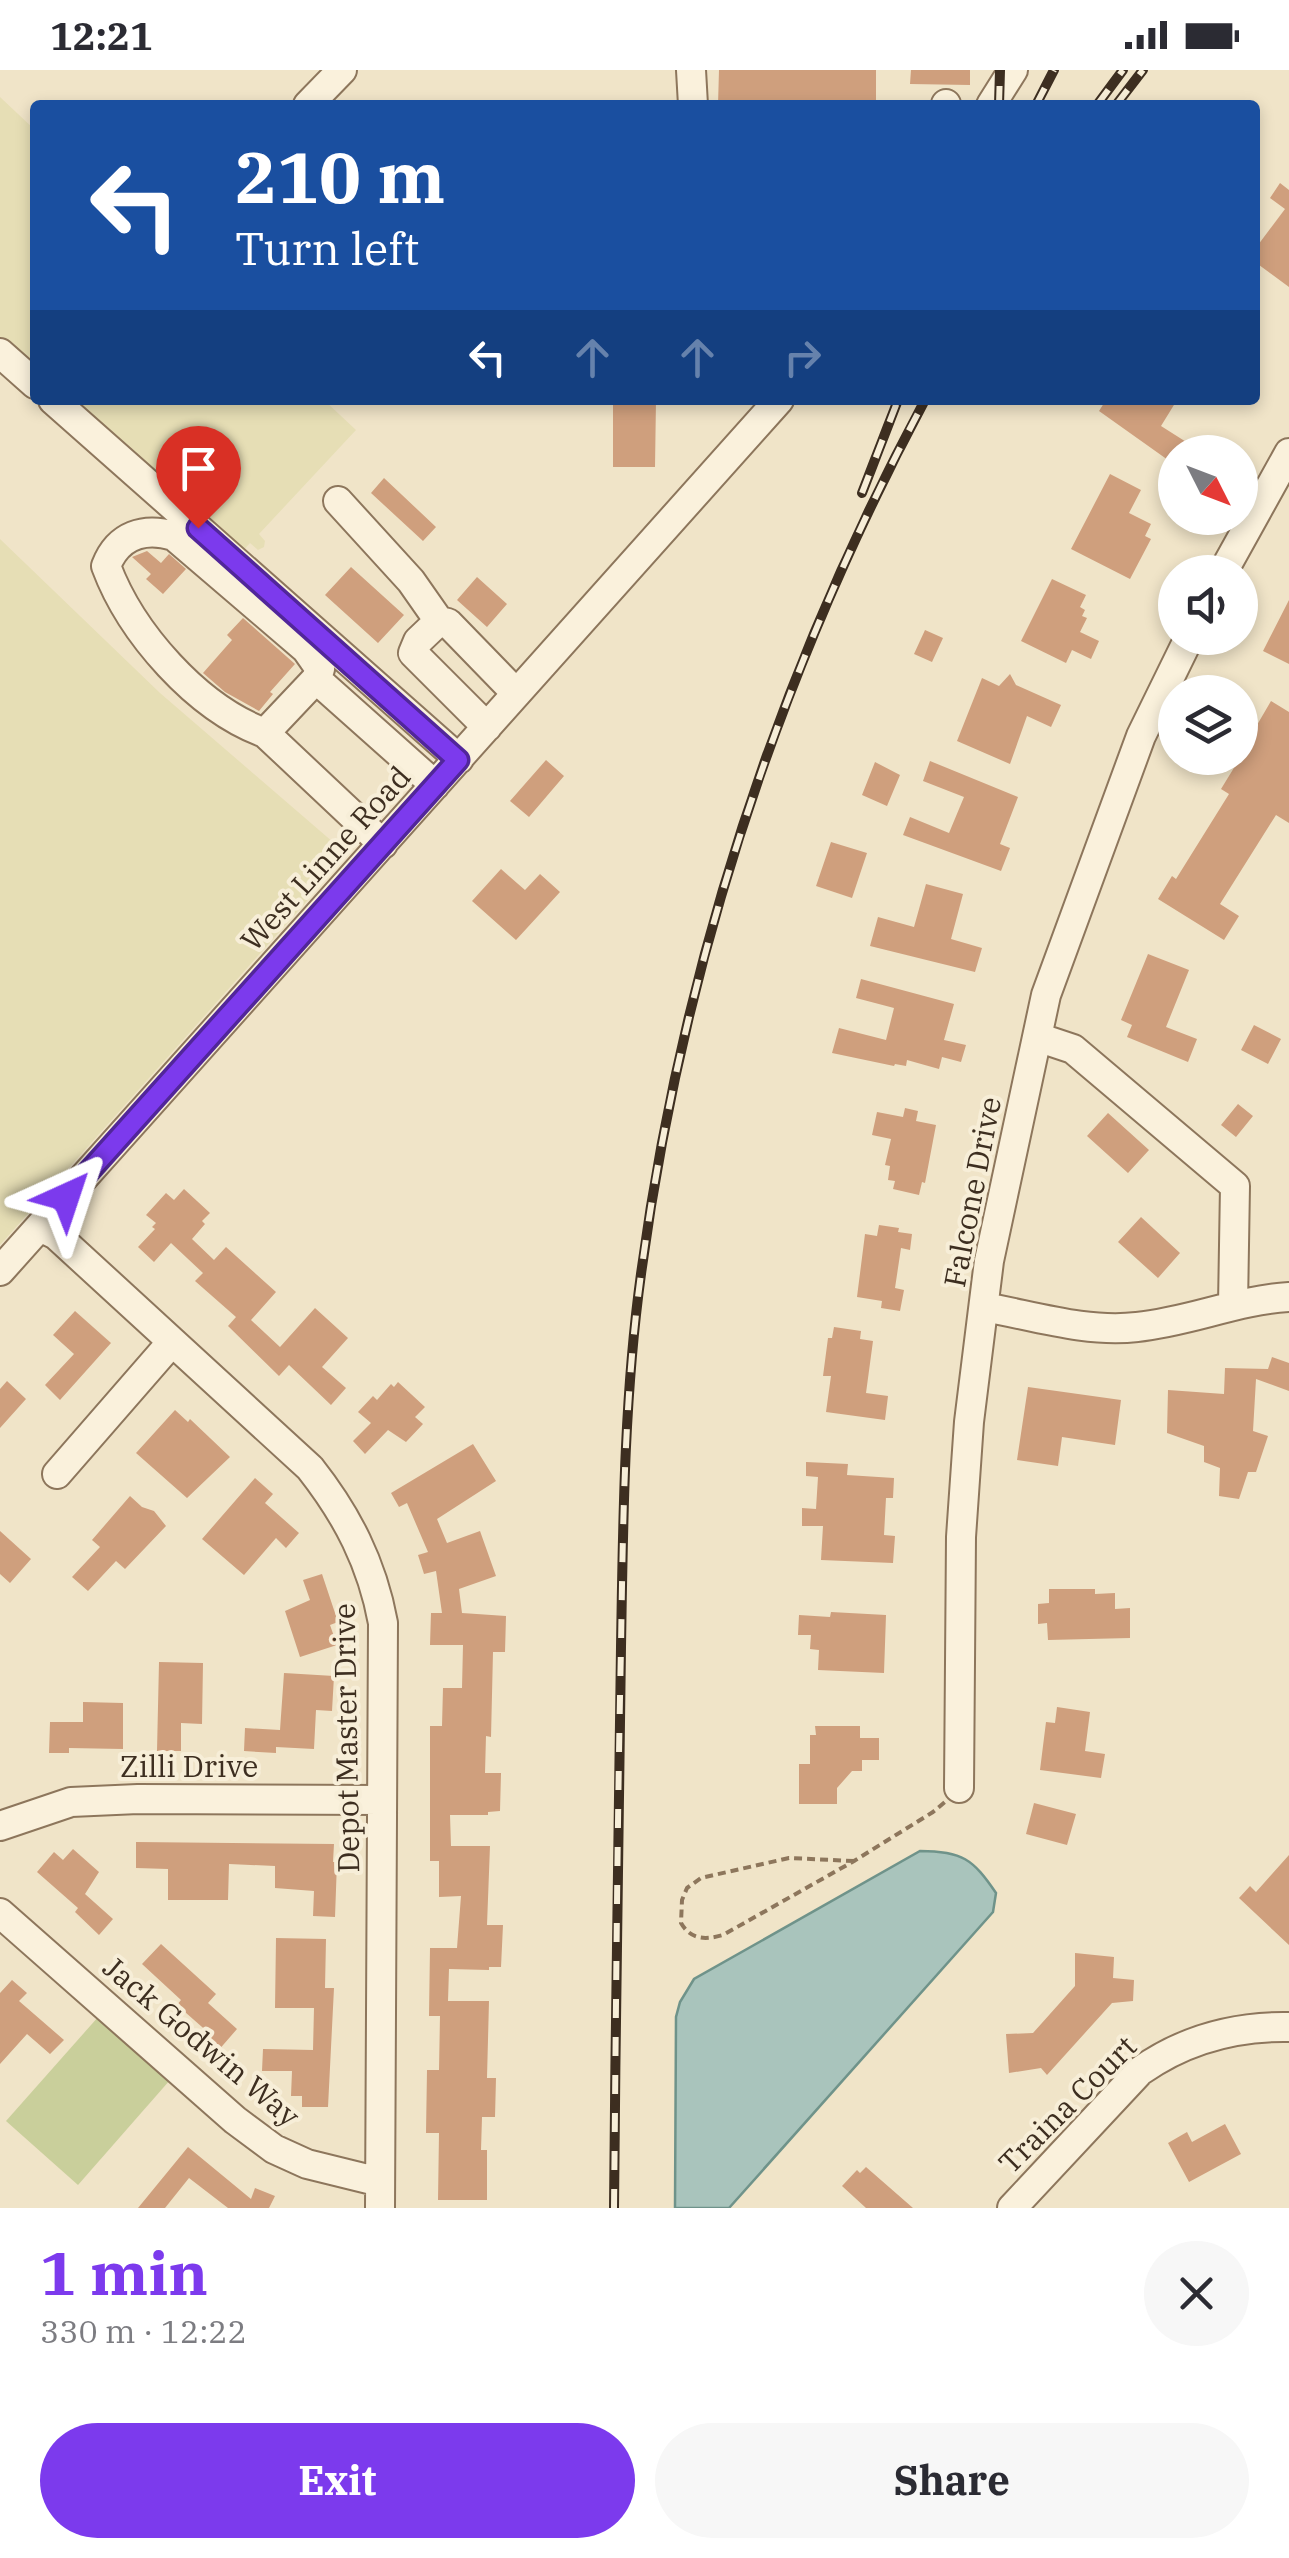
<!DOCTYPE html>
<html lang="en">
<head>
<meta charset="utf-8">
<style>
	body { margin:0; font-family:"IBM Plex Serif",serif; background:#f7f7f7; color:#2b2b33; height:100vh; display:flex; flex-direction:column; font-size:38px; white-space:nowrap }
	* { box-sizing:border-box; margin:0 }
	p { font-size:32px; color:#7c7c81 }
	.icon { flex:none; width:55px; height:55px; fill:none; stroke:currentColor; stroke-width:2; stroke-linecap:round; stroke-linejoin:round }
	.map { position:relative; height:2138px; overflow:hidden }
	.drawer { display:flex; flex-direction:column; background:#fff; flex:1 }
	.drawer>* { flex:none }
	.banner { position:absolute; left:30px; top:30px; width:1230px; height:305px; border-radius:10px; box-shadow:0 5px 15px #0003; background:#1a4fa0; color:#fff; overflow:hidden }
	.needle { width:65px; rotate:132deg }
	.tools { position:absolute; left:1158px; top:365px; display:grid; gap:20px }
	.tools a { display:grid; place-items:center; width:100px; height:100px; border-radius:50%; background:#fff; box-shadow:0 5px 15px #0003; font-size:50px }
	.pin { position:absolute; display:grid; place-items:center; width:85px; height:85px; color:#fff; margin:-102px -42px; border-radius:50% 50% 50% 0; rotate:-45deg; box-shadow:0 0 10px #0007 }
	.pin .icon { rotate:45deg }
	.me { position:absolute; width:110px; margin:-55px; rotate:42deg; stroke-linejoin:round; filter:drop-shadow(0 0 8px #0008) }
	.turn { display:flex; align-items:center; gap:35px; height:210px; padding:0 40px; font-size:45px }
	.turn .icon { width:130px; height:130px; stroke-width:2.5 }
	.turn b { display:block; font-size:70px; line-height:85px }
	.lanes { display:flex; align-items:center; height:95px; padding:0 40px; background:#0003; justify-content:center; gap:50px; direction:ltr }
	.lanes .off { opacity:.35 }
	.round { display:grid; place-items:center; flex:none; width:105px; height:105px; border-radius:52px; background:#f7f7f7 }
	.summary { display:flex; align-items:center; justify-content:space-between; height:170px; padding:0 40px }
	h1 { font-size:60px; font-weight:800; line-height:75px; color:#7c3aed }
	.action { display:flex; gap:20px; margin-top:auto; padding:20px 40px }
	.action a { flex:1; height:115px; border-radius:60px; background:#7c3aed; color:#fff; font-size:40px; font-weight:800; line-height:115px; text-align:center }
	.action a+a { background:#f7f7f7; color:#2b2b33 }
	.status { display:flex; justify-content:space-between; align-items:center; height:70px; padding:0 50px; background:#fff; direction:ltr }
	.status svg { height:28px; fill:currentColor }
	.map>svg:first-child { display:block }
	.farmland { fill:#e6deb5 }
	.green { fill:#c9cf9b }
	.water { fill:#a9c4bc; stroke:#6f938a; stroke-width:2.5 }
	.building { fill:#cf9f7d }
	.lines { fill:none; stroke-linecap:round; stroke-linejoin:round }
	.minor-casing { stroke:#8d765c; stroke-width:32 }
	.path { stroke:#8d765c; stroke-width:4; stroke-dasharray:8 5; stroke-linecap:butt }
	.minor { stroke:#faf1dc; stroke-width:28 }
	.rail-casing { stroke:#3d2e20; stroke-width:10 }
	.rail { stroke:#f7eed8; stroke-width:6; stroke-dasharray:19; stroke-linecap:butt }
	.route-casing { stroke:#51269a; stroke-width:25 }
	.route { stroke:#7c3aed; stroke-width:18 }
	.labels { text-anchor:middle; stroke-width:8; stroke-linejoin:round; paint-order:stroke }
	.street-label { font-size:30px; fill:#3d2e20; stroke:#f7eed8 }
</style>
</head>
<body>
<div class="status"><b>12:21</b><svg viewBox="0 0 49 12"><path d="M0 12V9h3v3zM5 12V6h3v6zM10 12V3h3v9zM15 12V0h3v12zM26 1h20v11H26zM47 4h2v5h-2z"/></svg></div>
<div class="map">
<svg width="1289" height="2138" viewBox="0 0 1289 2138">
	<rect width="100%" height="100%" fill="#f0e4c8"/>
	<path class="farmland" d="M 0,27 L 35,60 L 35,327 L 0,298 Z
		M 39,330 L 324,330 L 356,360 L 259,464 L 265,471 L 264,477 L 258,480 L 250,473 L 234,491 Z
		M 0,469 L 160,623 L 348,785 L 0,1175 Z"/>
	<path class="green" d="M 99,1946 L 170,2010 L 78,2115 L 6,2051 Z"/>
	<path class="water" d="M 920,1781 C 962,1781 973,1789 996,1823 L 993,1842 L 729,2138 L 675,2138 L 676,1947 L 680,1932 L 694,1909 Z"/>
	<path class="building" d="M 719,0 L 876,0 L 876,35 L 718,35 Z
		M 911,0 L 970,0 L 970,15 L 910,14 Z
		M 1280,113 L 1289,120 L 1289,217 L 1255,192 L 1255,179 L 1285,139 L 1270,128 Z
		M 613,330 L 656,330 L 655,397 L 613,397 Z
		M 1106,330 L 1177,330 L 1161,356 L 1202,382 L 1175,382 L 1175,395 L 1099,341 Z
		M 1110,404 L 1141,420 L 1129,443 L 1151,454 L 1145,466 L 1151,469 L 1130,509 L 1071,479 Z
		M 384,408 L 436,457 L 423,471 L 371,423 Z
		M 147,481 L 161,493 L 169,484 L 186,499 L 163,524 L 146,509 L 151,504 L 132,487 Z
		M 351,497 L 404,545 L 378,573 L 325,525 Z
		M 477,507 L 507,534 L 487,557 L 457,530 Z
		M 1052,509 L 1086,525 L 1080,537 L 1085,540 L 1082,546 L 1087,548 L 1080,562 L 1099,571 L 1091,589 L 1072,580 L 1066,593 L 1021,571 Z
		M 1289,530 L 1289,594 L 1263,581 Z
		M 243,548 L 295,594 L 270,622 L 273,624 L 259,641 L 225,622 L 203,603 L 232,570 L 227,565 Z
		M 925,560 L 943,568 L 932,592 L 914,584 Z
		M 1010,604 L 1016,615 L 1061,635 L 1051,657 L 1027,646 L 1010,694 L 957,671 L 982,608 L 999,616 Z
		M 1271,631 L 1289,642 L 1289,753 L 1276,745 L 1220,834 L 1239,846 L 1224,870 L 1158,829 L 1172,806 L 1176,809 L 1229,724 L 1221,719 L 1240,688 L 1240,661 L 1250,667 Z
		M 546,690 L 564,706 L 529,747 L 510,731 Z
		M 930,691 L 1018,727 L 1000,774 L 1010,778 L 1001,801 L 903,765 L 910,747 L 949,763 L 964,727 L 923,711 Z
		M 875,692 L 900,705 L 887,736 L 862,725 Z
		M 831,772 L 867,783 L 852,828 L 816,816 Z
		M 501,799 L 525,820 L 540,804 L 560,822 L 516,870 L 472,831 Z
		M 926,814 L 963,824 L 951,869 L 982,878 L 975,902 L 870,876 L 878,847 L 914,857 Z
		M 1148,884 L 1189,900 L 1166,957 L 1197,969 L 1188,992 L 1127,967 L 1132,955 L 1121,950 Z
		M 861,909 L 954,934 L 944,970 L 966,975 L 961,992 L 942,987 L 939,999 L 907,990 L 906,996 L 895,994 L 894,996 L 832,983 L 839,958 L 886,970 L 894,938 L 856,928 Z
		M 1254,955 L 1281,969 L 1268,994 L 1241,980 Z
		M 1238,1034 L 1253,1046 L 1236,1067 L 1221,1055 Z
		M 905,1038 L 918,1041 L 916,1051 L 936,1055 L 925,1113 L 922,1112 L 919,1125 L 893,1119 L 895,1111 L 888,1110 L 890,1096 L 885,1095 L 891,1069 L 872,1065 L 877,1042 L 903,1047 Z
		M 1108,1043 L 1149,1080 L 1128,1103 L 1087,1066 Z
		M 184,1119 L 210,1143 L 202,1151 L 205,1154 L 192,1169 L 214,1190 L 226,1177 L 276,1222 L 251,1250 L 280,1277 L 315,1238 L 348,1268 L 322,1297 L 346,1318 L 331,1335 L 289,1295 L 279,1306 L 228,1256 L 236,1247 L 195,1211 L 203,1203 L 171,1173 L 154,1192 L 138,1177 L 155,1159 L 152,1157 L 156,1153 L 146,1145 L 166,1123 L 174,1130 Z
		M 1141,1147 L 1180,1183 L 1158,1208 L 1118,1172 Z
		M 879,1155 L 899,1158 L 898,1162 L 912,1164 L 910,1180 L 901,1178 L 895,1218 L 904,1220 L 900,1241 L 881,1238 L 882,1231 L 857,1227 L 865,1164 L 877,1166 Z
		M 75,1241 L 111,1273 L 60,1330 L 45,1315 L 74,1284 L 53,1265 Z
		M 834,1257 L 861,1261 L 860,1269 L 873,1271 L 866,1323 L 888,1326 L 885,1350 L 826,1342 L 831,1306 L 823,1306 L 828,1268 L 832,1268 Z
		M 1272,1287 L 1289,1293 L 1289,1321 L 1256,1309 L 1253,1361 L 1268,1366 L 1256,1402 L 1248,1402 L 1239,1429 L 1219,1426 L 1220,1398 L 1204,1392 L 1204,1376 L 1167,1363 L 1168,1320 L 1224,1324 L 1225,1298 L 1268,1299 Z
		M 7,1311 L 26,1329 L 0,1358 L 0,1319 Z
		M 398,1312 L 425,1337 L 415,1347 L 423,1354 L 406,1372 L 388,1360 L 365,1384 L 353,1371 L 371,1353 L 358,1342 L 373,1326 L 377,1330 L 391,1314 L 394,1317 Z
		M 1028,1317 L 1121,1330 L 1115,1375 L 1062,1367 L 1058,1396 L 1017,1390 Z
		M 175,1340 L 188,1352 L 190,1349 L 230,1387 L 187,1428 L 136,1383 Z
		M 473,1374 L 496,1411 L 437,1449 L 447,1473 L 480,1461 L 496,1506 L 459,1519 L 462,1543 L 506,1546 L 505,1582 L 493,1582 L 491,1667 L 486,1666 L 485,1703 L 501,1703 L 500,1741 L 488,1742 L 488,1745 L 450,1745 L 451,1776 L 490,1776 L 487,1855 L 503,1855 L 501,1897 L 489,1897 L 489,1900 L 449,1899 L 448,1931 L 489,1931 L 487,2008 L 496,2008 L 495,2047 L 482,2047 L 481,2080 L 487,2080 L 487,2130 L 438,2130 L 439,2063 L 426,2063 L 427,2000 L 439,2000 L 440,1946 L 429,1946 L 430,1878 L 457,1878 L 461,1826 L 439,1827 L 439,1791 L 430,1791 L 430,1656 L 442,1656 L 443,1618 L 462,1618 L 463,1575 L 430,1575 L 431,1543 L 442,1543 L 436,1501 L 424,1504 L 418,1485 L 428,1482 L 407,1433 L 399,1437 L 391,1423 Z
		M 806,1392 L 848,1394 L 847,1405 L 894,1408 L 893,1428 L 886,1428 L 884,1465 L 895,1466 L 893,1493 L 821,1490 L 823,1456 L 802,1456 L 802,1438 L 816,1439 L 818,1407 L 806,1406 Z
		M 255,1408 L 273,1424 L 265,1433 L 299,1463 L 286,1478 L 276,1468 L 244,1505 L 202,1469 Z
		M 130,1426 L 142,1437 L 154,1441 L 166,1456 L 125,1499 L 116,1491 L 88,1521 L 72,1507 L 100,1477 L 92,1470 Z
		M 0,1461 L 31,1489 L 10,1513 L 0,1504 Z
		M 322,1504 L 338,1552 L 330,1555 L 337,1575 L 300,1587 L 285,1541 L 310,1530 L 303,1510 Z
		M 1049,1519 L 1095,1519 L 1095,1524 L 1115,1523 L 1115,1539 L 1130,1538 L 1130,1568 L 1048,1570 L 1047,1553 L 1038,1554 L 1038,1534 L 1049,1533 Z
		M 831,1542 L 886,1545 L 884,1603 L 818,1600 L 819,1580 L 810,1579 L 811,1565 L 798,1565 L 799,1545 L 830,1547 Z
		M 159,1592 L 203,1593 L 202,1654 L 181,1653 L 181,1681 L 157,1681 Z
		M 284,1603 L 334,1606 L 332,1641 L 316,1640 L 314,1679 L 276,1677 L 276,1683 L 244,1681 L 245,1658 L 280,1660 Z
		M 83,1632 L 123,1633 L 123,1679 L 69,1678 L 69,1683 L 49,1683 L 50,1652 L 83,1652 Z
		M 1057,1637 L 1090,1642 L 1085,1681 L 1105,1684 L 1101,1708 L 1040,1700 L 1046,1652 L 1055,1653 Z
		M 815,1656 L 860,1656 L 860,1668 L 879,1668 L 879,1690 L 862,1690 L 862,1701 L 852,1701 L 837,1718 L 837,1734 L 799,1734 L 799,1694 L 810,1694 L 810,1665 L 816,1665 Z
		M 1034,1733 L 1076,1744 L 1067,1775 L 1026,1764 Z
		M 136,1772 L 334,1774 L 333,1792 L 337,1792 L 335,1847 L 313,1846 L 314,1821 L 275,1818 L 275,1796 L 229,1794 L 228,1830 L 168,1830 L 168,1799 L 136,1798 Z
		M 73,1779 L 99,1802 L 85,1824 L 113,1849 L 99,1865 L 75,1842 L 78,1838 L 37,1802 L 54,1782 L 63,1790 Z
		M 1289,1785 L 1289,1875 L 1239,1828 L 1250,1816 L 1256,1822 Z
		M 276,1868 L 326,1869 L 325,1918 L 334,1918 L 328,2037 L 302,2037 L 302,2026 L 291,2026 L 292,2001 L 262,2001 L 263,1979 L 313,1980 L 314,1938 L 275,1938 Z
		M 161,1874 L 216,1924 L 208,1933 L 237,1959 L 217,1982 L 204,1971 L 210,1964 L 177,1935 L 181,1930 L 142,1894 Z
		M 1075,1883 L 1114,1887 L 1113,1908 L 1134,1910 L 1133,1931 L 1112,1933 L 1047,2005 L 1041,1998 L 1009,2003 L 1006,1964 L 1033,1963 L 1075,1916 Z
		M 12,1910 L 27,1923 L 19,1931 L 64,1970 L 50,1984 L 27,1964 L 0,1994 L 0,1923 Z
		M 1225,2054 L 1241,2084 L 1189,2112 L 1168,2073 L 1187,2062 L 1192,2072 Z
		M 188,2077 L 251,2129 L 255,2118 L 275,2126 L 269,2138 L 228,2138 L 189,2108 L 165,2138 L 138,2138 Z
		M 866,2097 L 913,2138 L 866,2138 L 842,2116 L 857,2100 L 860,2103 Z"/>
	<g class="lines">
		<defs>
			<path id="minor" d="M 691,0 L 693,35
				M 308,35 L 342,0
				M 946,35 L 946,34
				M 991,35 L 1013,0
				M 0,283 L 35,314
				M 53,330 L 459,689
				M 338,431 L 411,511 L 439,551
				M 1223,502 L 1289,383
				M 487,657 L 413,583 L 418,571 L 439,551 L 448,553 L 516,623
				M 265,663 C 197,638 131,563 106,496 C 118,465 144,457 174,466 L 306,579 L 320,599 L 316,609
				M 383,774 L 265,663 L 316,609 L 435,715
				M 1037,967 L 1073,979 L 1235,1116 L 1233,1235
				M 40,1157 L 56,1165 L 310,1398 C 347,1445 372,1493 383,1553 L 380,2138
				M 0,1201 L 779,330
				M 984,1237 C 1034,1246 1087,1263 1137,1257 C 1189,1252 1237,1230 1289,1227
				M 57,1404 L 171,1273
				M 959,1718 L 961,1467 L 969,1352 L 989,1191 L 1046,925 L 1141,666 L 1189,568
				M 0,1756 L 71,1732 L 138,1729 L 382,1730
				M 0,1843 L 235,2050 L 274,2079 L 307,2094 L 380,2112
				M 1012,2138 L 1140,2001 C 1184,1970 1235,1956 1289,1957"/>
		</defs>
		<use href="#minor" class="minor-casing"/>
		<path class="path" d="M 854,1791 L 789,1788 L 701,1808 L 687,1818 L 682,1830 L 681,1853 C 691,1870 705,1870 723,1865 L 854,1791 L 933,1742 L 945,1732"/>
		<use href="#minor" class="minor"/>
		<defs>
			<path id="rail" d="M 999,35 L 1000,0
				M 1036,35 L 1054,0
				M 1097,35 L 1123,0
				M 1116,35 L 1143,0
				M 862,423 L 898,330
				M 614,2138 C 616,1951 617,1764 621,1577 C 623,1453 624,1328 641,1204 C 682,897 779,603 925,330"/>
		</defs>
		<use href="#rail" class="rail-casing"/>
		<use href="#rail" class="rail"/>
	</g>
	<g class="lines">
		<defs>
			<path id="route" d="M 66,1127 L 458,690 L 198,458"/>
		</defs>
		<use href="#route" class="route-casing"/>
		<use href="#route" class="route"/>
	</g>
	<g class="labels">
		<g class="street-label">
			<text transform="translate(326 789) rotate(-48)" y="10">West Linne Road</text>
			<text transform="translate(973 1122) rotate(-79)" y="10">Falcone Drive</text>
			<text transform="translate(347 1668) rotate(-91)" y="10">Depot Master Drive</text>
			<text x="189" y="1707">Zilli Drive</text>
			<text transform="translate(201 1972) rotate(40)" y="10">Jack Godwin Way</text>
			<text transform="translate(1068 2035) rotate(-45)" y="10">Traina Court</text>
		</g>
	</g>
</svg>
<div class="tools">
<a><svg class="needle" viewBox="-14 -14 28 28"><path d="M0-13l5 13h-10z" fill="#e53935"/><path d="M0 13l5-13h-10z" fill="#7c7c81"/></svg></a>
<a><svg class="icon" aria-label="sound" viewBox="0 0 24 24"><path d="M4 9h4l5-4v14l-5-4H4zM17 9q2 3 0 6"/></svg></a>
<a><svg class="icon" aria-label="layers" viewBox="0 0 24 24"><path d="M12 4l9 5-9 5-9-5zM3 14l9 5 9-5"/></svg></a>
</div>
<div class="pin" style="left:198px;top:458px;background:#d93025"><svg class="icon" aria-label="arrive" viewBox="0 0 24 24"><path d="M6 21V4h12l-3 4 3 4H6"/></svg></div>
<svg class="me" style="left:66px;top:1127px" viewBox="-20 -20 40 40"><path d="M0-17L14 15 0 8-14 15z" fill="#7c3aed" stroke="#fff" stroke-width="4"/></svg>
<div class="banner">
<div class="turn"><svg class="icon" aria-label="left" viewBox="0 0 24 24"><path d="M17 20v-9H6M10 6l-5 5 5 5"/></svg><div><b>210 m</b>Turn left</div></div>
<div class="lanes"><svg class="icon" aria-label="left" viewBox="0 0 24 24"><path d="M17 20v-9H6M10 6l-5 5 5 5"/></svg><svg class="icon off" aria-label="ahead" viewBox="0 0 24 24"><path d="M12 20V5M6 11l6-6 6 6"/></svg><svg class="icon off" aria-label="ahead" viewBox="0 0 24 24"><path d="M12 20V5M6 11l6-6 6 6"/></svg><svg class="icon off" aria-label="right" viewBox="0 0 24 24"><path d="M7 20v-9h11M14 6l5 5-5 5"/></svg></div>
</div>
</div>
<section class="drawer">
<div class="summary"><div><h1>1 min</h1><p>330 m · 12:22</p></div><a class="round"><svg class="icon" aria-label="close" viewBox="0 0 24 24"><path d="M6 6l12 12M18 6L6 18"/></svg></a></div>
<div class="action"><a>Exit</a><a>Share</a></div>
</section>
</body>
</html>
